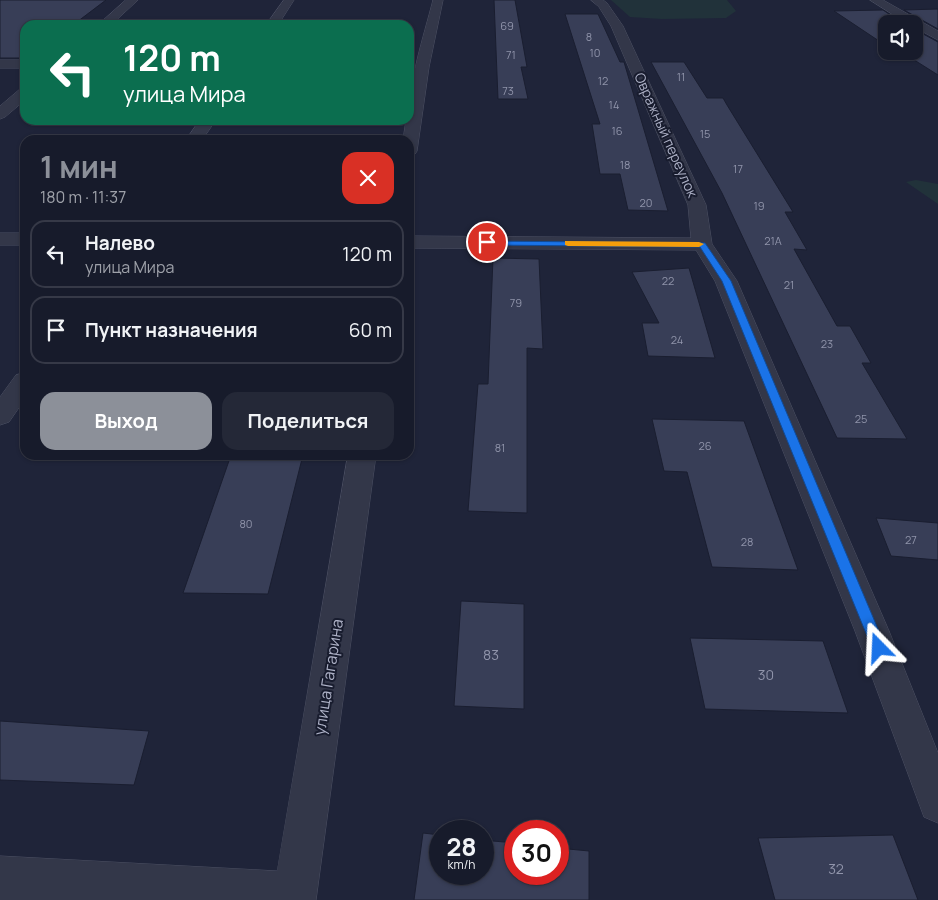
<!DOCTYPE html>
<html lang="ru">
<head>
<meta charset="utf-8">
<style>
	body { margin:0; font-family:Manrope,sans-serif; background:#242837; color:#f1f3f6; height:100vh; display:flex; flex-direction:column; font-size:19px; white-space:nowrap }
	* { box-sizing:border-box; margin:0 }
	p { font-size:16px; color:#9ea1a9 }
	.icon { flex:none; width:28px; height:28px; fill:none; stroke:currentColor; stroke-width:2; stroke-linecap:round; stroke-linejoin:round }
	.map { position:relative; flex:1; overflow:hidden }
	.sheet { position:absolute; left:20px; top:135px; width:394px; height:325px; display:flex; flex-direction:column; background:#171b2b; border-radius:15px; box-shadow:0 1px 4px #0004,0 0 0 1px #363947 }
	.sheet>* { flex:none }
	.guide { position:absolute; left:20px; top:20px; width:394px; height:105px; border-radius:15px; box-shadow:0 1px 4px #0004,0 0 0 1px #363947; background:#0b6e4f; color:#fff; overflow:hidden }
	.fabs { position:absolute; left:878px; top:15px; display:grid; gap:10px }
	.fabs a { display:grid; place-items:center; width:45px; height:45px; border-radius:10px; background:#171b2b; box-shadow:0 1px 4px #0004,0 0 0 1px #363947; font-size:25px }
	.speed { position:absolute; left:429px; top:820px; display:flex; gap:10px; font-size:25px; font-weight:700; text-align:center }
	.speed>* { display:grid; place-content:center; width:65px; height:65px; border-radius:50%; background:#171b2b; box-shadow:0 1px 4px #0004,0 0 0 1px #363947; line-height:1 }
	.speed small { font-size:12px; font-weight:400 }
	.speed .limit { border:8px solid #d22; background:#fff; color:#111 }
	.pin { position:absolute; display:grid; place-items:center; width:42px; height:42px; color:#fff; margin:-21px; border:2px solid #fff; border-radius:50%; box-shadow:0 1px 5px #0007 }
	.me { position:absolute; width:55px; margin:-28px; rotate:339deg; stroke-linejoin:round; filter:drop-shadow(0 0 4px #0008) }
	.turn { display:flex; align-items:center; gap:18px; height:105px; padding:0 20px; font-size:22px }
	.turn .icon { width:65px; height:65px; stroke-width:2.5 }
	.turn b { display:block; font-size:35px; line-height:42px }
	.round { display:grid; place-items:center; flex:none; width:52px; height:52px; border-radius:15px; background:#242837 }
	.head { display:flex; align-items:center; justify-content:space-between; height:85px; padding:0 20px }
	h1 { font-size:30px; font-weight:700; line-height:38px; color:#8c9099 }
	.primary-button { display:flex; gap:10px; margin-top:auto; padding:10px 20px }
	.primary-button a { flex:1; height:58px; border-radius:15px; background:#8c9099; color:#fff; font-size:20px; font-weight:700; line-height:58px; text-align:center }
	.primary-button a+a { background:#242837; color:#f1f3f6 }
	ul { padding:0; list-style:none }
	li { display:flex; align-items:center; gap:15px; height:68px; margin:0 10px 8px; padding:0 10px; border:2px solid #363947; border-radius:15px }
	li div { flex:1 }
	li b { display:block; font-size:19px }
	li em { font-style:normal }
	.map>svg:first-child { display:block }
	.green { fill:#21323a }
	.building { fill:#383e57; stroke:#1a1e30 }
	.lines { fill:none; stroke-linecap:round; stroke-linejoin:round }
	.minor-casing { stroke:#4d5164; stroke-width:1 }
	.minor { fill:#333749; fill-rule:evenodd }
	.route { fill:#1a73e8; stroke:#114b97 }
	.slow { fill:#f59e0b }
	.labels { text-anchor:middle; stroke-width:4; stroke-linejoin:round; paint-order:stroke }
	.number-label { font-size:11px; fill:#9094aa }
	.street-label { font-size:14px; fill:#adb1c6; stroke:#181c2e }
	.near-number-label { font-size:14px; fill:#9094aa }
	.near-street-label { font-size:16px; fill:#adb1c6; stroke:#181c2e }
</style>
</head>
<body>
<div class="map">
<svg width="938" height="900" viewBox="0 0 938 900">
	<rect width="100%" height="100%" fill="#1f2439"/>
	<path class="green" d="M 611,0 L 727,0 L 736,11 L 726,18 L 662,19 L 630,17 Z
		M 916,180 L 938,184 L 938,204 L 906,182 Z"/>
	<path class="building" d="M 0,0 L 106,0 L 73,25 L 25,25 L 25,58 L 0,58 Z
		M 494,0 L 515,0 L 527,67 L 521,67 L 528,99 L 498,99 Z
		M 938,9 L 938,29 L 904,10 Z
		M 883,10 L 904,24 L 886,24 L 886,43 L 882,43 L 834,11 Z
		M 565,14 L 598,14 L 620,62 L 624,62 L 668,211 L 628,210 L 620,174 L 600,174 L 592,124 L 600,124 Z
		M 914,29 L 938,42 L 938,75 L 900,51 L 914,51 Z
		M 651,62 L 684,62 L 707,98 L 723,98 L 727,105 L 793,212 L 785,212 L 807,250 L 794,249 L 837,326 L 850,326 L 871,363 L 862,363 L 907,439 L 837,438 L 722,193 Z
		M 493,258 L 539,259 L 543,349 L 527,348 L 527,513 L 468,511 L 478,384 L 488,384 Z
		M 689,268 L 715,358 L 648,356 L 642,323 L 659,323 L 632,272 Z
		M 652,419 L 744,421 L 798,570 L 712,567 L 687,472 L 664,471 Z
		M 231,455 L 303,455 L 268,594 L 183,593 Z
		M 876,518 L 938,523 L 938,560 L 891,556 Z
		M 461,601 L 524,604 L 524,709 L 454,706 Z
		M 690,638 L 823,641 L 848,713 L 705,709 Z
		M 0,721 L 149,731 L 134,785 L 0,780 Z
		M 423,833 L 440,835 L 440,874 L 482,874 L 482,840 L 515,843 L 515,874 L 558,874 L 558,848 L 589,851 L 589,900 L 414,900 Z
		M 893,835 L 918,900 L 775,900 L 758,838 Z"/>
	<g class="lines">
		<defs>
			<path id="minor" d="M 126,0 L 138,0 L 111,25 L 98,25 Z
				M 284,0 L 294,0 L 278,25 L 266,25 Z
				M 433,0 L 443,0 L 429,67 L 417,151 L 415,154 L 409,156 L 409,140 L 403,140 L 406,120 L 409,120 C 409,79 423,39 433,0 Z
				M 591,0 L 603,0 L 607,3 L 623,26 L 706,205 L 712,244 L 737,281 L 889,631 L 938,753 L 938,823 L 924,817 L 855,631 L 715,281 L 696,250 L 409,248 L 409,236 L 691,238 L 688,205 L 611,26 L 599,7 Z
				M 870,0 L 883,0 L 938,31 L 938,40 L 914,27 L 914,24 L 908,24 Z
				M 0,60 L 25,60 L 25,68 L 0,68 Z
				M 25,88 L 25,100 L 5,117 L 0,119 L 0,106 L 20,89 Z
				M 200,120 L 216,120 L 202,140 L 186,140 Z
				M 0,233 L 25,233 L 25,245 L 0,245 Z
				M 25,373 L 25,399 L 9,422 L 0,425 L 0,397 L 16,375 Z
				M 348,455 L 376,455 L 316,900 L 0,900 L 0,856 L 277,871 Z"/>
		</defs>
		<use href="#minor" class="minor-casing"/>
		<use href="#minor" class="minor"/>
	</g>
	<path class="route" d="M 484,241 L 705,243 L 731,281 L 886,648 L 884,653 L 879,654 L 874,653 L 872,648 L 722,281 L 700,247 L 487,245 L 484,244 Z"/>
	<path class="slow" d="M 565,241 L 699,242 L 704,244 L 699,247 L 568,246 L 565,245 Z"/>
	<g class="labels">
		<g class="number-label">
			<text x="507" y="30">69</text>
			<text x="589" y="41">8</text>
			<text x="595" y="57">10</text>
			<text x="511" y="59">71</text>
			<text x="681" y="81">11</text>
			<text x="603" y="85">12</text>
			<text x="508" y="95">73</text>
			<text x="614" y="109">14</text>
			<text x="617" y="135">16</text>
			<text x="705" y="138">15</text>
			<text x="625" y="169">18</text>
			<text x="738" y="173">17</text>
			<text x="646" y="207">20</text>
			<text x="759" y="210">19</text>
			<text x="773" y="245">21А</text>
			<text x="668" y="285">22</text>
			<text x="789" y="289">21</text>
			<text x="516" y="307">79</text>
			<text x="677" y="344">24</text>
			<text x="827" y="348">23</text>
			<text x="861" y="423">25</text>
			<text x="705" y="450">26</text>
			<text x="500" y="452">81</text>
			<text x="246" y="528">80</text>
			<text x="911" y="544">27</text>
			<text x="747" y="546">28</text>
		</g>
		<g class="street-label">
			<text transform="translate(666 135) rotate(66)" y="5">Овражный переулок</text>
		</g>
		<g class="near-number-label">
			<text x="491" y="660">83</text>
			<text x="766" y="680">30</text>
			<text x="836" y="874">32</text>
		</g>
		<g class="near-street-label">
			<text transform="translate(328 677) rotate(-81)" y="6">улица Гагарина</text>
		</g>
	</g>
</svg>
<div class="fabs">
<a><svg class="icon" aria-label="sound" viewBox="0 0 24 24"><path d="M4 9h4l5-4v14l-5-4H4zM17 9q2 3 0 6"/></svg></a>
</div>
<div class="speed"><div>28<small>km/h</small></div><div class="limit">30</div></div>
<div class="pin" style="left:487px;top:242px;background:#d93025"><svg class="icon" aria-label="arrive" viewBox="0 0 24 24"><path d="M6 21V4h12l-3 4 3 4H6"/></svg></div>
<svg class="me" style="left:879px;top:648px" viewBox="-20 -20 40 40"><path d="M0-17L14 15 0 8-14 15z" fill="#1a73e8" stroke="#fff" stroke-width="4"/></svg>
<div class="guide">
<div class="turn"><svg class="icon" aria-label="left" viewBox="0 0 24 24"><path d="M17 20v-9H6M10 6l-5 5 5 5"/></svg><div><b>120 m</b>улица Мира</div></div>
</div>
<section class="sheet">
<div class="head"><div><h1>1 мин</h1><p>180 m · 11:37</p></div><a class="round" style="background:#d93025;color:#fff"><svg class="icon" aria-label="close" viewBox="0 0 24 24"><path d="M6 6l12 12M18 6L6 18"/></svg></a></div>
<ul>
<li><svg class="icon" aria-label="left" viewBox="0 0 24 24"><path d="M17 20v-9H6M10 6l-5 5 5 5"/></svg><div><b>Налево</b><p>улица Мира</p></div><em>120 m</em></li>
<li><svg class="icon" aria-label="arrive" viewBox="0 0 24 24"><path d="M6 21V4h12l-3 4 3 4H6"/></svg><div><b>Пункт назначения</b></div><em>60 m</em></li>
</ul>
<div class="primary-button"><a>Выход</a><a>Поделиться</a></div>
</section>
</div>
</body>
</html>
